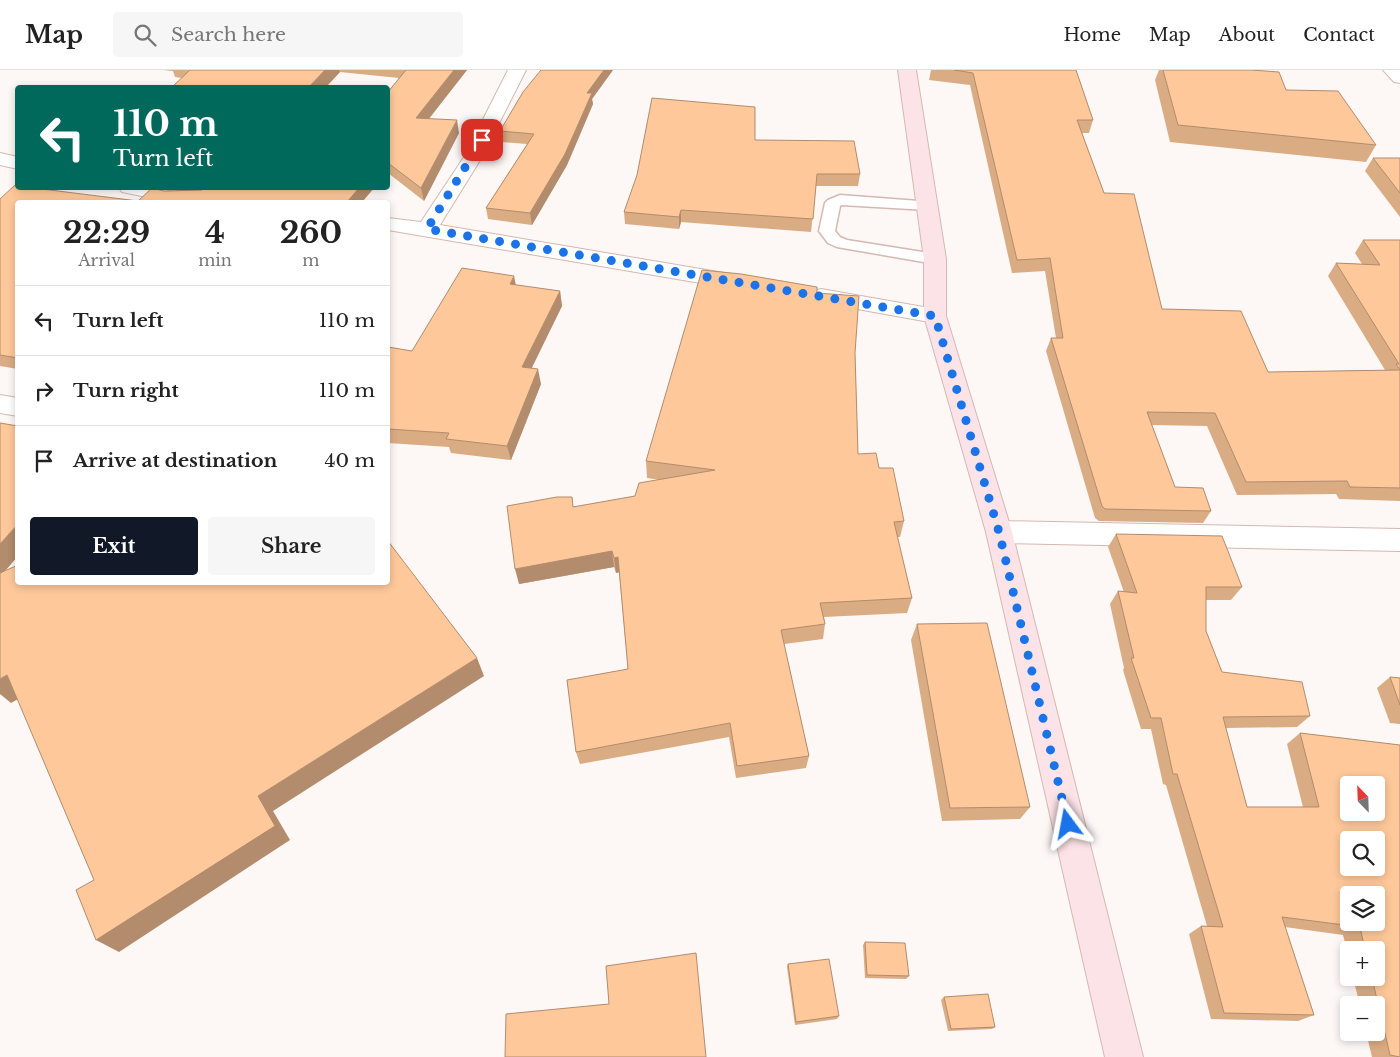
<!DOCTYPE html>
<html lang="en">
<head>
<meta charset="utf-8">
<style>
	body { margin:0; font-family:"Libre Baskerville",serif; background:#f6f6f6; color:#222; height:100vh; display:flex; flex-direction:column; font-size:19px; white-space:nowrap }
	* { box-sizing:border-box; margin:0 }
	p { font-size:16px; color:#767676 }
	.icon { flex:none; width:28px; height:28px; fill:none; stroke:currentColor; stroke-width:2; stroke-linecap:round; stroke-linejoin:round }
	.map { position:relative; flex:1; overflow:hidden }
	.side { position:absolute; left:15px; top:130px; width:375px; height:385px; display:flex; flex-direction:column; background:#fff; border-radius:5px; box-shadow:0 2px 8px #0003 }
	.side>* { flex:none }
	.banner { position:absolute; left:15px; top:15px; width:375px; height:105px; border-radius:5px; box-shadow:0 2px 8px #0003; background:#00695c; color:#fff; overflow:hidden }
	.needle { width:32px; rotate:337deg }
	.tools { position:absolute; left:1340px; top:706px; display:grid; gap:10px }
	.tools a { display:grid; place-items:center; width:45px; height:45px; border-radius:5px; background:#fff; box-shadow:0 2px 8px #0003; font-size:25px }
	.pin { position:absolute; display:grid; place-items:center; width:42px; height:42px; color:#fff; margin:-21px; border-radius:10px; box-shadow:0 2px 8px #0006 }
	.me { position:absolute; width:55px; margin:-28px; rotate:347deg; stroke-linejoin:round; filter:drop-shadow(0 0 4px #0008) }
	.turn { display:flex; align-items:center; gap:18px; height:105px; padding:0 15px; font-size:22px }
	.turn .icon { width:65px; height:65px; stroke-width:2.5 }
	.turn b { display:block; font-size:35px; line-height:42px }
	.eta { display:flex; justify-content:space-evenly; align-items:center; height:85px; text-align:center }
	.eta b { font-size:30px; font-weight:700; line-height:35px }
	.cta { display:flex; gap:10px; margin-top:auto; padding:10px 15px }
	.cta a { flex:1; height:58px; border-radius:5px; background:#111827; color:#fff; font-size:20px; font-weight:700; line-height:58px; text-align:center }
	.cta a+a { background:#f6f6f6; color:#222 }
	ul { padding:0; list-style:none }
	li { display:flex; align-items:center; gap:15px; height:70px; padding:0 15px; border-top:1px solid #e0e0e0 }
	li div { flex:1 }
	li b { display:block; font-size:19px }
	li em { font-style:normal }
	header { display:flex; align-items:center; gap:30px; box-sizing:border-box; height:70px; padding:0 25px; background:#fff; border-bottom:1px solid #e0e0e0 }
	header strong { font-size:24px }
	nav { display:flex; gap:28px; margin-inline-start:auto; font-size:18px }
	.search { width:350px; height:45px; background:#f6f6f6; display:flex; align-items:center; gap:12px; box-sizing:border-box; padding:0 18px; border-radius:5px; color:#767676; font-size:19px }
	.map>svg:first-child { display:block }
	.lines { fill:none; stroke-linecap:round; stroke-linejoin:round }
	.service-casing { stroke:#d5b8b1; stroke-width:3 }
	.minor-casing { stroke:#d5b8b1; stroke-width:2 }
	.secondary-casing { stroke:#d5b8b1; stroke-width:2 }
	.service { fill:#fff; fill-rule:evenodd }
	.minor { fill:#fff; fill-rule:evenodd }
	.secondary { fill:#fce3e8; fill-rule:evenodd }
	.wall { fill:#daac84 }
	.shaded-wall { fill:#b28c6c }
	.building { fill:#fec89a; stroke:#b28c6c; fill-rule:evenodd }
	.route { stroke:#1a73e8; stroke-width:9; stroke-dasharray:0 16.2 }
</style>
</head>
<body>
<header>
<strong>Map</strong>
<div class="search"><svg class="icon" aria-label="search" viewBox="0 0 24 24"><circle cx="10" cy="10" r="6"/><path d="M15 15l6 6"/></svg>Search here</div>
<nav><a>Home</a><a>Map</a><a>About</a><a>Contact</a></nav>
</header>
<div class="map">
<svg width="1400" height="987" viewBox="0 0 1400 987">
	<rect width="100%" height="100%" fill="#fdf7f6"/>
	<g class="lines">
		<defs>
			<path id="service" d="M 840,125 L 932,132 L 935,135 L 932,138 L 927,140 L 842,135 L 840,136 L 835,161 L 840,167 L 847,170 L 935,184 L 941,185 L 943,189 L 941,193 L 935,194 L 837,177 L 828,173 L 819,161 L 825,133 L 828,130 Z"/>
			<path id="minor" d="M 508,0 L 526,0 L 482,87 L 440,155 L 736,205 L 744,207 L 747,212 L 744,217 L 736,219 L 388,160 L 388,148 L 421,152 L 464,87 Z
				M 1383,0 L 1400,0 L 1400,13 L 1394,12 Z
				M 0,83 L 18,87 L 18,99 L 0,95 Z
				M 119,118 L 155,118 L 204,128 L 207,132 L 171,132 L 122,122 Z
				M 821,219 L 935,239 L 943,241 L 946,246 L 943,251 L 935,253 L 813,231 L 810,226 L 813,221 Z
				M 0,325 L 18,328 L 18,346 L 0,343 Z
				M 999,451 L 1400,459 L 1400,481 L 999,473 L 990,469 L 986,462 L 990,455 Z"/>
			<path id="secondary" d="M 898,0 L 916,0 L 946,189 L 946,246 L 1012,462 L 1143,987 L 1105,987 L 986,462 L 924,246 L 924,189 Z"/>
		</defs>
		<use href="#service" class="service-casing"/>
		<use href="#minor" class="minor-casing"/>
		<use href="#secondary" class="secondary-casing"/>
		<use href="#service" class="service"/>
		<use href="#minor" class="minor"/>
		<use href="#secondary" class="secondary"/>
	</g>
	<path class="wall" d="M 163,0 L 467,0 L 429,49 L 459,63 L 424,131 L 388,103 L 388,22 L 399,8 L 340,2 L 325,18 L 171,18 L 182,8 L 175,7 L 173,1 Z
		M 541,0 L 613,0 L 592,29 L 593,34 L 567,95 L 532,155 L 488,149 L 486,138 L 527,74 L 502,72 L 500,61 Z
		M 931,0 L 1076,0 L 1093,50 L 1089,63 L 1082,63 L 1104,123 L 1162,239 L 1268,302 L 1385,300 L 1328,206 L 1336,193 L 1362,194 L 1355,183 L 1363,170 L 1400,170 L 1400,431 L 1339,429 L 1336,424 L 1237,425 L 1207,356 L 1152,355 L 1175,417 L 1211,441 L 1203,453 L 1099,451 L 1095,448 L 1046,281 L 1051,268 L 1056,268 L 1045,201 L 1012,203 L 970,15 L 929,10 Z
		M 1159,0 L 1163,0 L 1286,20 L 1376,75 L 1366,92 L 1170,72 L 1155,10 Z
		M 755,70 L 860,104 L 858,116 L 816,116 L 811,162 L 681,152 L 679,159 L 625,154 L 624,142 Z
		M 1373,88 L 1400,88 L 1400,147 L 1365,101 Z
		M 170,118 L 374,118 L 362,132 L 18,132 L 18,299 L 0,296 L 0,129 L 138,131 L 164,121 L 177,121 L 171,119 Z
		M 516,215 L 560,221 L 562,236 L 531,298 L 541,314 L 511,390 L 451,383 L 449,377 L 388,373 L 388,277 L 412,281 Z
		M 817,223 L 855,283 L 858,384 L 879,398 L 904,451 L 900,467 L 897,467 L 912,528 L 907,543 L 824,547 L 825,554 L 823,569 L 784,574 L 809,686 L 806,698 L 736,708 L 729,667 L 580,694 L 576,682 L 628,599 L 619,502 L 616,503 L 614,497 L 519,514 L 573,437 L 635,426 L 661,410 L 647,408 L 646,391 Z
		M 1116,464 L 1242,517 L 1231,530 L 1206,530 L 1206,561 L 1222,602 L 1310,646 L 1297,657 L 1226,658 L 1247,737 L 1303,737 L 1287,674 L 1300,663 L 1400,675 L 1400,987 L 1372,987 L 1366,962 L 1376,962 L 1376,935 L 1360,935 L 1353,908 L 1376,908 L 1376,880 L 1349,880 L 1349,888 L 1343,865 L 1285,857 L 1314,945 L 1298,951 L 1211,949 L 1189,864 L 1201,856 L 1207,856 L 1166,715 L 1163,714 L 1151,659 L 1141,659 L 1123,600 L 1124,598 L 1110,534 L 1118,521 L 1124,522 L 1108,477 Z
		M 917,554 L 1030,737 L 1020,749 L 942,751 L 911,570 Z
		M 1390,607 L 1400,608 L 1400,654 L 1390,653 L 1377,618 Z
		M 865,872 L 909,906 L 906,909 L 865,908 L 863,875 Z
		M 788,894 L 839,946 L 837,949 L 795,955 L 787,897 Z
		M 944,927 L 995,957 L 992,959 L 948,961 L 941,930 Z"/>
	<path class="shaded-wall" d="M 325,0 L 339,0 L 340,2 L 325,18 L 308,18 Z
		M 454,0 L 467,0 L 419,61 L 416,48 Z
		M 604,0 L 613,0 L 592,29 L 593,34 L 567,95 L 532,155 L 530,143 L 587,23 Z
		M 457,50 L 459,63 L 424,131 L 421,118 Z
		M 359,118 L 374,118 L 362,132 L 347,132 Z
		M 681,140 L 681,152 L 679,159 L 679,147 Z
		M 514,206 L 517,221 L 510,214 Z
		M 560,221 L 562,236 L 525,312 L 522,297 Z
		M 538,299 L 541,314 L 511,390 L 507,376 Z
		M 18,454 L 18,486 L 0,507 L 0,474 Z
		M 612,481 L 614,497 L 519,514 L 515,499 Z
		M 618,487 L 620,502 L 616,503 L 614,488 Z
		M 477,588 L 484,606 L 273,741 L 290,770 L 119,882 L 96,870 L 258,726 Z
		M 7,605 L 29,623 L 11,633 L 0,624 L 0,609 Z"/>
	<path class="building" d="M 190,0 L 325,0 L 308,18 L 171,18 Z
		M 406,0 L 454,0 L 416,48 L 457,50 L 421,118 L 388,93 L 388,22 Z
		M 541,0 L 604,0 L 587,23 L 592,23 L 565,84 L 530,143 L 486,138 L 534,64 L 500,61 L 523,22 Z
		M 954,0 L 1076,0 L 1093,50 L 1077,50 L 1104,123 L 1134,124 L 1162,239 L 1241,241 L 1268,302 L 1400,300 L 1396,294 L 1399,294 L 1336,193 L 1380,195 L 1363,170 L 1400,170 L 1400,418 L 1350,417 L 1347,411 L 1246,412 L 1215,343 L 1147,342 L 1175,417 L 1203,418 L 1211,441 L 1105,439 L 1102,436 L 1051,268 L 1063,268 L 1050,188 L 1017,190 L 973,3 Z
		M 1163,0 L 1251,0 L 1279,2 L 1286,20 L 1338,21 L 1376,75 L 1178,55 Z
		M 652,28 L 755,37 L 755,70 L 854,71 L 860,104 L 817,104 L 813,149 L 681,140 L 679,147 L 624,142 L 637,105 Z
		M 1373,88 L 1400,88 L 1400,123 Z
		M 15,115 L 18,115 L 18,118 L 34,118 L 138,131 L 152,118 L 164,121 L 202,120 L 201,118 L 359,118 L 347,132 L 18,132 L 18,288 L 0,285 L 0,129 Z
		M 462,198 L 514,206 L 510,214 L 560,221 L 522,297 L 538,299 L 507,376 L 446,369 L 449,363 L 388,359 L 388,277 L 412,281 Z
		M 702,200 L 741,204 L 817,217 L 817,223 L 859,226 L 855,283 L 858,384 L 876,383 L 879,398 L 893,398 L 904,451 L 894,452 L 912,528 L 820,533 L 825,554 L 781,560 L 809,686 L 737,696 L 730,653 L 576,682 L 567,610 L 628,599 L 618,487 L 614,488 L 612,481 L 515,499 L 507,436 L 557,427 L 572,427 L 573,437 L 635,426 L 639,413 L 715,400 L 646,391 Z
		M 0,353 L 18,356 L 18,454 L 0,474 Z
		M 1116,464 L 1222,466 L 1242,517 L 1206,517 L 1206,561 L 1222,602 L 1302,612 L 1310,646 L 1223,647 L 1247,737 L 1319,737 L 1300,663 L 1400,675 L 1400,987 L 1390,985 L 1372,908 L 1376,908 L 1376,880 L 1365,880 L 1360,857 L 1282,847 L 1314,945 L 1224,943 L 1201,856 L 1223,857 L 1177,704 L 1173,704 L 1161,648 L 1151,648 L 1131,588 L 1134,588 L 1118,521 L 1137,523 ZM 1349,715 L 1376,715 L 1376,742 L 1349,742 ZM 1349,770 L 1376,770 L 1376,798 L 1349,798 ZM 1349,825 L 1376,825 L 1376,852 L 1349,852 Z
		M 388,471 L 477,588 L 258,726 L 275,756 L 96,870 L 76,820 L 94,810 L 7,605 L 0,609 L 0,503 L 18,495 L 18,512 L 388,512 Z
		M 987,553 L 1030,737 L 950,738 L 917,554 Z
		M 1390,607 L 1400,608 L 1400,635 Z
		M 865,872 L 905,873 L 909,906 L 867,905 Z
		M 696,883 L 706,987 L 505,987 L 506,944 L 609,934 L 606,896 Z
		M 829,889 L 839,946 L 796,952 L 788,894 Z
		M 988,924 L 995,957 L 951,959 L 944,927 Z"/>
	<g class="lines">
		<path class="route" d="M 482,70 L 427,159 L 935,246 L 999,462 L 1068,754"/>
	</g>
</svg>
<div class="tools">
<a><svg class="needle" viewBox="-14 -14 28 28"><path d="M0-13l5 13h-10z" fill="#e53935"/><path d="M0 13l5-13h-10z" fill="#767676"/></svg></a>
<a><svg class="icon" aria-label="search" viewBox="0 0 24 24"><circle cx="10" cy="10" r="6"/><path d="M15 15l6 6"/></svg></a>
<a><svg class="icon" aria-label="layers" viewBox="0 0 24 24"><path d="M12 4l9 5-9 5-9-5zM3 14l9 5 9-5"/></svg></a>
<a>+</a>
<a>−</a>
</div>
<div class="pin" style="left:482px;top:70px;background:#d93025"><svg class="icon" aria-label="arrive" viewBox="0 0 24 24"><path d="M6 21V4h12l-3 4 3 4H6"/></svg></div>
<svg class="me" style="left:1068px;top:754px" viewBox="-20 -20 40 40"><path d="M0-17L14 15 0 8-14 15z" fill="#1a73e8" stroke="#fff" stroke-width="4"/></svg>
<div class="banner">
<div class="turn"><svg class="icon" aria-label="left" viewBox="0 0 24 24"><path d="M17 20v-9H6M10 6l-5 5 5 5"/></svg><div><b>110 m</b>Turn left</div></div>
</div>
<section class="side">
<div class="eta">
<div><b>22:29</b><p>Arrival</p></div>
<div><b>4</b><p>min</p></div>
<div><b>260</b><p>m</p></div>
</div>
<ul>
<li><svg class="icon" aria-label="left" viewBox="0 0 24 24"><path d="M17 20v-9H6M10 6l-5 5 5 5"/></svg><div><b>Turn left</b></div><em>110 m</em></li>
<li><svg class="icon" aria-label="right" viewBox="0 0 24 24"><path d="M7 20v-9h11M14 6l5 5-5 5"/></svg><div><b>Turn right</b></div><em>110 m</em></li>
<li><svg class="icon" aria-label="arrive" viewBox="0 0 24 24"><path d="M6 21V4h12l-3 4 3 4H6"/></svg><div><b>Arrive at destination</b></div><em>40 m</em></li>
</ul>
<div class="cta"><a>Exit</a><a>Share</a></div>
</section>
</div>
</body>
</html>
